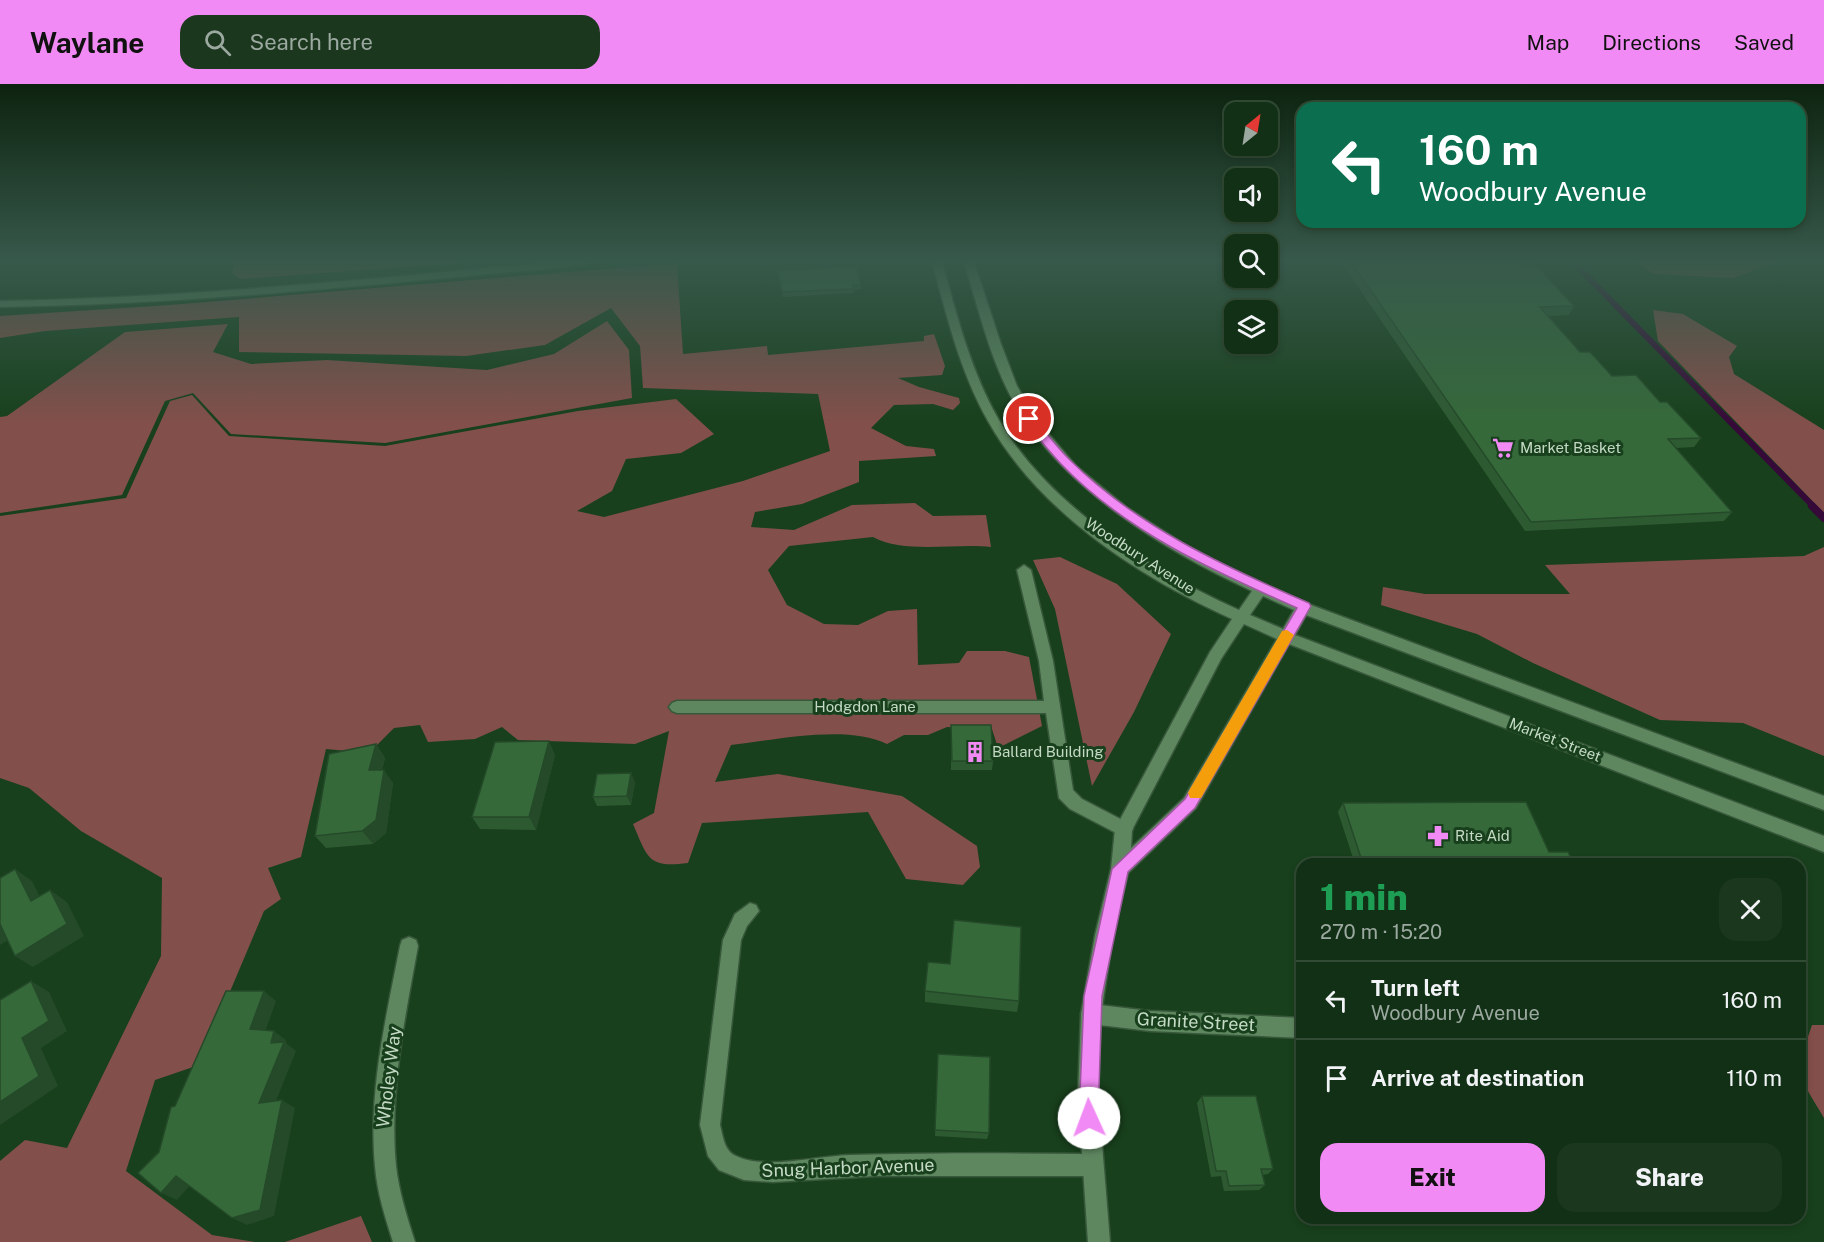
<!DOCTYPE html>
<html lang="en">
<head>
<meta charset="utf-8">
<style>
	body { margin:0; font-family:"Public Sans",sans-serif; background:#1b381e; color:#f1f3f6; height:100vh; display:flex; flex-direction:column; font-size:22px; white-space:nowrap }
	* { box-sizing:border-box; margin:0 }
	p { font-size:20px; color:#9ca9a0 }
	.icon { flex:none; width:33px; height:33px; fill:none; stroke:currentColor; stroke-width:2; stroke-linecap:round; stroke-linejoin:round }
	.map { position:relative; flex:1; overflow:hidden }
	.sheet { position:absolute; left:1296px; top:774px; width:510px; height:366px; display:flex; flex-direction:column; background:#123015; border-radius:18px; box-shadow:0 3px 9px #0003,0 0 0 2px #314b34 }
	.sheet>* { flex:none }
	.top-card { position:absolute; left:1296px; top:18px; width:510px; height:126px; border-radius:18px; box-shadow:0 3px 9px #0003,0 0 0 2px #314b34; background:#0b6e4f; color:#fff; overflow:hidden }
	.needle { width:39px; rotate:30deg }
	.fabs { position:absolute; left:1224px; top:18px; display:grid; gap:12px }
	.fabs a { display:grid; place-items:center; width:54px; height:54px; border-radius:12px; background:#123015; box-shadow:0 3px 9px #0003,0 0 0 2px #314b34; font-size:30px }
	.pin { position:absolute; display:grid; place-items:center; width:51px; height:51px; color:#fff; margin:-26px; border:3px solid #fff; border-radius:50%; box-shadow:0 2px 6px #0007 }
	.me { position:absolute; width:66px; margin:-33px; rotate:358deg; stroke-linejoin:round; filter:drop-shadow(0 0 4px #0008) }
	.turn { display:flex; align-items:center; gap:21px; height:126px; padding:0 24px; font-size:27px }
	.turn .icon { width:78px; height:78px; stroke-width:2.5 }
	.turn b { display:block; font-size:42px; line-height:51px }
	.round { display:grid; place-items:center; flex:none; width:63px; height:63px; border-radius:18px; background:#1b381e }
	.head { display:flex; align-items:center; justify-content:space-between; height:102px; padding:0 24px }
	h1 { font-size:36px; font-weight:800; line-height:45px; color:#1e9e55 }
	.action { display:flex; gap:12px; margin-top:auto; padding:12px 24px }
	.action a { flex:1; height:69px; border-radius:18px; background:#f18af4; color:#111; font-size:24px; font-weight:800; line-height:69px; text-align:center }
	.action a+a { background:#1b381e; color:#f1f3f6 }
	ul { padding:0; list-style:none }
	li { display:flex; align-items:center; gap:18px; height:78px; padding:0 24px; border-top:2px solid #314b34 }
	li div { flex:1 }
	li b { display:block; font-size:22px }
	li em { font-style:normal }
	header { display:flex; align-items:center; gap:36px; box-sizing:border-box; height:84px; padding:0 30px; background:#f18af4; color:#111 }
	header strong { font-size:28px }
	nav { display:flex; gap:33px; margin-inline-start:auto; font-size:21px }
	.search { width:420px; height:54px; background:#1b381e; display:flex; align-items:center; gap:15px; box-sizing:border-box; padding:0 21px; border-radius:18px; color:#9ca9a0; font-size:22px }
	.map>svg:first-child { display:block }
	.green { fill:#834f4a }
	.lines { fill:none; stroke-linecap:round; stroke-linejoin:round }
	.stream-far1 { stroke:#360a38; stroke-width:6 }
	.stream { stroke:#360a38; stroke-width:8 }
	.street-casing { stroke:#37583a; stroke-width:3 }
	.secondary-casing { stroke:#37583a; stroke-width:3 }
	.street { fill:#5e8760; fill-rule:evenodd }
	.secondary { fill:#5e8760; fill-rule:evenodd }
	.wall { fill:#2e5a32 }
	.shaded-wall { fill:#254a29 }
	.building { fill:#35693a; stroke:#254a29; stroke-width:1.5 }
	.route { fill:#f18af4; stroke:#9d5a9f; stroke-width:1.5 }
	.slow { fill:#f59e0b }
	.labels { text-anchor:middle; stroke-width:6; stroke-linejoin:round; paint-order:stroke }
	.poi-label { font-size:15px; fill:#c4dac5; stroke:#18401c; text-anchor:start }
	.street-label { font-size:15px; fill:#c4dac5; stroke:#18401c }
	.near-street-label { font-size:18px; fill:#c4dac5; stroke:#18401c }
</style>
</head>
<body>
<header>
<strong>Waylane</strong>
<div class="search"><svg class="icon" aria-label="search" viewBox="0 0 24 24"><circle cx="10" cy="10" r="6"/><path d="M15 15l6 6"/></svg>Search here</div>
<nav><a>Map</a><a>Directions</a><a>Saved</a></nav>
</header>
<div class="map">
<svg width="1824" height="1158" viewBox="0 0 1824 1158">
	<rect width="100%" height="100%" fill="#18401c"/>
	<path class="green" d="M 234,178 L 474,178 L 240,195 L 232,189 Z
		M 1634,178 L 1777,178 L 1733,194 L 1654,190 Z
		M 677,179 L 683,270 L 767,262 L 768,271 L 924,257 L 924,252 L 934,250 L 945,282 L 942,291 L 898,294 L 919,303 L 959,314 L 960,319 L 953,326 L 933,320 L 894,321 L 871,344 L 906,362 L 934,365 L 936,372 L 859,377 L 859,398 L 802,420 L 755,428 L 751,443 L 794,446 L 852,421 L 915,419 L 933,432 L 986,431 L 991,463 C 955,459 903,470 873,453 L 789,462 L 768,486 L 787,521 L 824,540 L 858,541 L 888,527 L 917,525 L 918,581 L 959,579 L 967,567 L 1005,567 L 1029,573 L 1042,642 L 998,664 L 992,645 L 947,643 L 928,651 L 904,651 L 887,660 C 847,640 775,656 731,661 L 715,698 L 778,690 L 902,712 L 977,762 L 980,783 L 963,801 L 906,795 L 868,728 L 702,739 L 688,779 C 648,784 648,775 633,740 L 654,729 L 669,647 L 635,660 L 518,656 L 502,643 L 475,655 L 428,658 L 420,641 L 394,644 L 369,669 L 326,665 L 301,773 L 268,784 L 281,815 L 264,827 L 199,981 L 155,996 L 126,1087 L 212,1151 L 255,1158 L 0,1158 L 0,1077 L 25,1056 L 67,1064 L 161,872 L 162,794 L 81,747 L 29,704 L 0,694 L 0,432 L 126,414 L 170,317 L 192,311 L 229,352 L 385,362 L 578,327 L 676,315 L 714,350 L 681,369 L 626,375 L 612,407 L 577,427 L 604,433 L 743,397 L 830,367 L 818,310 L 643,304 L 640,262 L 611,224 L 545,261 L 466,272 L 239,268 L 239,233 L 45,247 L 0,254 L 0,232 L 170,221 Z
		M 1653,226 L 1683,230 L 1737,262 L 1729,273 L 1734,290 L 1824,346 L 1824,429 L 1658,257 Z
		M 607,237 L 629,266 L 632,314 L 385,359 L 231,350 L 193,309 L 165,317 L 122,411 L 0,429 L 0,333 L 7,332 L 125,248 L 228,240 L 213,268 L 251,280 L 327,276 L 487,286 L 554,270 Z
		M 1824,463 L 1824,672 L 1743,639 L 1660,636 L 1533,579 L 1477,550 L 1381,521 L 1383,503 L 1425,510 L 1570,510 L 1545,481 L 1804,472 Z
		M 1060,473 L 1117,500 L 1171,550 L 1134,628 L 1092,702 L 1055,525 L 1033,476 Z
		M 1812,941 L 1824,941 L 1824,1034 C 1797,988 1794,993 1812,941 Z
		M 361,1132 L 372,1158 L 285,1158 Z"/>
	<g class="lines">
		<path class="stream-far1" d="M 1573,178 L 1814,423"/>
		<path class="stream" d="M 1812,422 L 1824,434"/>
		<defs>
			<path id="street" d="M 1024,481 L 1031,486 L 1053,577 L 1073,706 L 1082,715 L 1130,740 L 1133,745 L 1130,750 L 1124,752 L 1118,750 L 1070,725 L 1059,714 L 1046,629 L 677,629 L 672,627 L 669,623 L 672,619 L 677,617 L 1044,617 L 1039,577 L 1017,486 Z
				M 750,819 L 756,821 L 759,827 L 747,842 L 741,856 L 720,1041 C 723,1052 724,1067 736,1072 C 764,1086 818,1072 849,1071 C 930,1069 1010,1069 1091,1070 L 1099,1073 L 1102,1081 L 1099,1089 L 1091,1092 L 876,1092 L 773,1098 L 744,1096 L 719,1086 L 708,1072 L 700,1041 L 723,856 L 735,830 Z
				M 409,853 L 416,856 L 418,862 C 405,934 389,1008 396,1082 C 399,1108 407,1133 415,1158 L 393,1158 C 385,1133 377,1108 375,1082 C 368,1008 386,934 400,862 L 402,856 Z
				M 1091,920 L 1150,927 L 1302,934 L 1302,954 L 1150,947 L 1091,940 L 1084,937 L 1081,930 L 1084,923 Z"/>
			<path id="secondary" d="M 549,178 L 591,178 L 586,181 C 391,199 196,220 0,223 L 0,217 C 183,214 367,195 549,178 Z
				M 932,178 L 942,178 C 957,232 971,288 999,336 C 1047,420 1152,487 1239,526 L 1252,507 C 1167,468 1061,404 1015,320 C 990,276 979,226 964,178 L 974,178 L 1001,260 L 1017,302 L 1036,335 L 1076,382 L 1126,423 L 1182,459 L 1242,491 L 1311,521 L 1824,712 L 1824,726 L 1306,531 L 1295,551 L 1824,752 L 1824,768 L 1289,560 L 1196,724 L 1128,789 L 1113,851 L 1101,930 L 1098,1011 L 1110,1158 L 1088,1158 L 1078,1011 L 1081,930 L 1095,851 L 1111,785 L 1115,745 L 1210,568 L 1232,535 C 1139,493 1039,428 988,337 C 960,288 947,232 932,178 ZM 1263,512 L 1294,526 L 1283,545 L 1250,531 ZM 1244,540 L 1277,555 L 1184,714 L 1131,764 L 1132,746 L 1221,575 Z"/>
		</defs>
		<use href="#street" class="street-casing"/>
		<use href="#secondary" class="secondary-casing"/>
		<use href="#street" class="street"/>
		<use href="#secondary" class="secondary"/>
	</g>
	<path class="wall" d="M 1341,178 L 1533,178 L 1574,222 L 1569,231 L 1548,232 L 1580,268 L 1612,292 L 1660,318 L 1701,354 L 1694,363 L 1676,364 L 1732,428 L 1724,437 L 1525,447 Z
		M 778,187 L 861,201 L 861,205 L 854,206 L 854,209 L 783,213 Z
		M 951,641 L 993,677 L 992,686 L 951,686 Z
		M 376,660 L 385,674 L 382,686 L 393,699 L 386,749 L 373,760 L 326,764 L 315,752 Z
		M 555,671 L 536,746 L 480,745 L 472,733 Z
		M 635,698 L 631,721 L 597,722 L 593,713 Z
		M 1343,719 L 1549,768 L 1574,780 L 1355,780 L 1338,728 Z
		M 950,880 L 1019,917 L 1017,928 L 925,918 L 925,907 Z
		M 938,970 L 989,1049 L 987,1055 L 935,1052 Z
		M 1302,990 L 1302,1006 L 1299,993 Z
		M 1202,1012 L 1273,1085 L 1268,1090 L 1262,1091 L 1265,1101 L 1259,1106 L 1224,1107 L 1221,1092 L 1211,1093 L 1197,1019 Z"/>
	<path class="shaded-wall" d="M 549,657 L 555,671 L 536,746 L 529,733 Z
		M 376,660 L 385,674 L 379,699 L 369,686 Z
		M 384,686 L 393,699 L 386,749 L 373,760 L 362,747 Z
		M 631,689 L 635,698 L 631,721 L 627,712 Z
		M 15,785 L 32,797 L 48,829 L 31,817 Z
		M 50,806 L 67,818 L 84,852 L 33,883 L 15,872 Z
		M 0,839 L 18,850 L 0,861 Z
		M 31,897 L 49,908 L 67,947 L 41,964 L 58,1002 L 0,1041 L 0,1018 L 22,954 Z
		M 264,907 L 276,917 L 263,954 L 250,945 Z
		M 274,947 L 286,956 L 286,959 L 296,967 L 272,1027 L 259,1019 Z
		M 282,1016 L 295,1024 L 274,1132 L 247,1141 L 232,1134 Z
		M 176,1092 L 192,1099 L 177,1116 L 161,1109 Z"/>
	<path class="building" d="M 1351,178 L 1533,178 L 1574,222 L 1540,223 L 1580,268 L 1590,268 L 1612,292 L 1636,291 L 1660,318 L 1667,318 L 1701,354 L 1668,355 L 1732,428 L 1531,438 Z
		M 856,182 L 861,201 L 853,201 L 854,205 L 782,208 L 778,187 Z
		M 951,641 L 991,641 L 993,677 L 952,677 Z
		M 549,657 L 529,733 L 472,733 L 495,658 Z
		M 376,660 L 369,686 L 384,686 L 376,736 L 362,747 L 315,752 L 329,670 Z
		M 631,689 L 627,712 L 593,713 L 597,690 Z
		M 1526,718 L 1549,768 L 1568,768 L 1574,780 L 1363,780 L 1343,719 Z
		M 15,785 L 31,817 L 50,806 L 67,840 L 15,872 L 0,840 L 0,794 Z
		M 954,836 L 1021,843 L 1019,917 L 925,907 L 928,878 L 950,880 Z
		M 31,897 L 49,937 L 22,954 L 39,992 L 0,1018 L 0,916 Z
		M 226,907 L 264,907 L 250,945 L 274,947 L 271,959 L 284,958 L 259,1019 L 282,1016 L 260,1126 L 232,1134 L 176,1092 L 161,1109 L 138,1089 L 159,1068 L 171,1023 L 175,1022 Z
		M 938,970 L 990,973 L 989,1049 L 935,1046 Z
		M 1202,1012 L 1256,1012 L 1273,1085 L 1261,1085 L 1265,1101 L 1229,1102 L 1226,1087 L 1216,1087 Z"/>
	<linearGradient id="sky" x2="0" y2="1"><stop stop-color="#0d230f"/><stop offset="0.52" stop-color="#37594b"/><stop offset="1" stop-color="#37594b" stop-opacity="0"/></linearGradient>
	<rect width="1824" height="340" fill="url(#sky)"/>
	<path class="route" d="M 1025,333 L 1033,333 C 1045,347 1056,362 1069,375 C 1136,442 1223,482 1309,519 L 1311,522 L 1195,724 L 1128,788 L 1102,912 L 1098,1034 L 1096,1041 L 1089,1044 L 1082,1041 L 1079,1034 L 1084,912 L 1112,785 L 1185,715 L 1297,524 C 1213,487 1125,447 1061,380 C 1048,366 1037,352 1025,338 Z"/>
	<path class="slow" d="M 1287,546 L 1294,551 L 1201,714 L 1190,714 L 1188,709 L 1190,705 L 1282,547 Z"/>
	<defs>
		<symbol id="supermarket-bare" viewBox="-9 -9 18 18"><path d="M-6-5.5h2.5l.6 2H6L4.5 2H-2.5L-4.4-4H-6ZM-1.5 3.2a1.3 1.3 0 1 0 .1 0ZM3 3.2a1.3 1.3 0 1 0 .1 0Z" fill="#f18af4" stroke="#18401c" stroke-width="2.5" paint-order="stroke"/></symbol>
		<symbol id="building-bare" viewBox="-9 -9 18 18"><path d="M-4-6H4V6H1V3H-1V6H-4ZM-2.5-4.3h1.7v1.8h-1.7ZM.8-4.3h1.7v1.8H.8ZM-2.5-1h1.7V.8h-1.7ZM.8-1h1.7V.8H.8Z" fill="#f18af4" stroke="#18401c" stroke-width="2.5" paint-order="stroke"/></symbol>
		<symbol id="pharmacy-bare" viewBox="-9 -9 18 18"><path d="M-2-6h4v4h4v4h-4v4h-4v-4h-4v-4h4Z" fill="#f18af4" stroke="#18401c" stroke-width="2.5" paint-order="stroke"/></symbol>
	</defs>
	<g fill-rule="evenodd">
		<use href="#supermarket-bare" x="1488" y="349" width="30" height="30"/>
		<use href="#building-bare" x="960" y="653" width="30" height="30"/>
		<use href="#pharmacy-bare" x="1423" y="737" width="30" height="30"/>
	</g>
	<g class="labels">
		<g class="poi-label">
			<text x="1520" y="369">Market Basket</text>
			<text x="992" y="673">Ballard Building</text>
			<text x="1455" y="757">Rite Aid</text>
		</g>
		<g class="street-label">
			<text transform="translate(1140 472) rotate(33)" y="5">Woodbury Avenue</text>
			<text x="865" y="628">Hodgdon Lane</text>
			<text transform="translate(1555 656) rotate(21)" y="5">Market Street</text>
		</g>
		<g class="near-street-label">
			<text transform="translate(1196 938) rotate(3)" y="6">Granite Street</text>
			<text transform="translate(389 993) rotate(-83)" y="6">Wholey Way</text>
			<text transform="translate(848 1084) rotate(-2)" y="6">Snug Harbor Avenue</text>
		</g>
	</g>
</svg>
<div class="fabs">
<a><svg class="needle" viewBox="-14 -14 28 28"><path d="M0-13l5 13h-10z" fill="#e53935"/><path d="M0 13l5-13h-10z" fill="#9ca9a0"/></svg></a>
<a><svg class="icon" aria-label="sound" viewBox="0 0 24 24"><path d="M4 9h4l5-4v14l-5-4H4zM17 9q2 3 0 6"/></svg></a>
<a><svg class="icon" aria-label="search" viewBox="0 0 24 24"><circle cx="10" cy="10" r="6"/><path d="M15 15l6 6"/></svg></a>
<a><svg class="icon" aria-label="layers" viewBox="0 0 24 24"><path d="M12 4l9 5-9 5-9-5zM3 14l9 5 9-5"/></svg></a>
</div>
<div class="pin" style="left:1029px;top:335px;background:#d93025"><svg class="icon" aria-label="arrive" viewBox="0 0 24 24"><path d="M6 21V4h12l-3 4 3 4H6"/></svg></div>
<svg class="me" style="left:1089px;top:1034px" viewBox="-20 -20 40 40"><circle r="19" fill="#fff"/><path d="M0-13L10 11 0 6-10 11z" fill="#f18af4"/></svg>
<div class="top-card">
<div class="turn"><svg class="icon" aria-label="left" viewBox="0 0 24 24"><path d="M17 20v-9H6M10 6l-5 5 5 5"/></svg><div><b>160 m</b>Woodbury Avenue</div></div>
</div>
<section class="sheet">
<div class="head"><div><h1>1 min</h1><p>270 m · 15:20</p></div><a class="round"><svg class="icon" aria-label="close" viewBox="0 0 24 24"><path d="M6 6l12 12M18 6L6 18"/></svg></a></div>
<ul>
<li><svg class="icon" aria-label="left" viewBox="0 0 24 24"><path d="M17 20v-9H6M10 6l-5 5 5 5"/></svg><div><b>Turn left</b><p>Woodbury Avenue</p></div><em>160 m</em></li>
<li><svg class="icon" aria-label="arrive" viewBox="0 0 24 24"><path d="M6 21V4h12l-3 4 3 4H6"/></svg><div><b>Arrive at destination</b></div><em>110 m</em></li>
</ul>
<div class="action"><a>Exit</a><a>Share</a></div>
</section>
</div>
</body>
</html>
